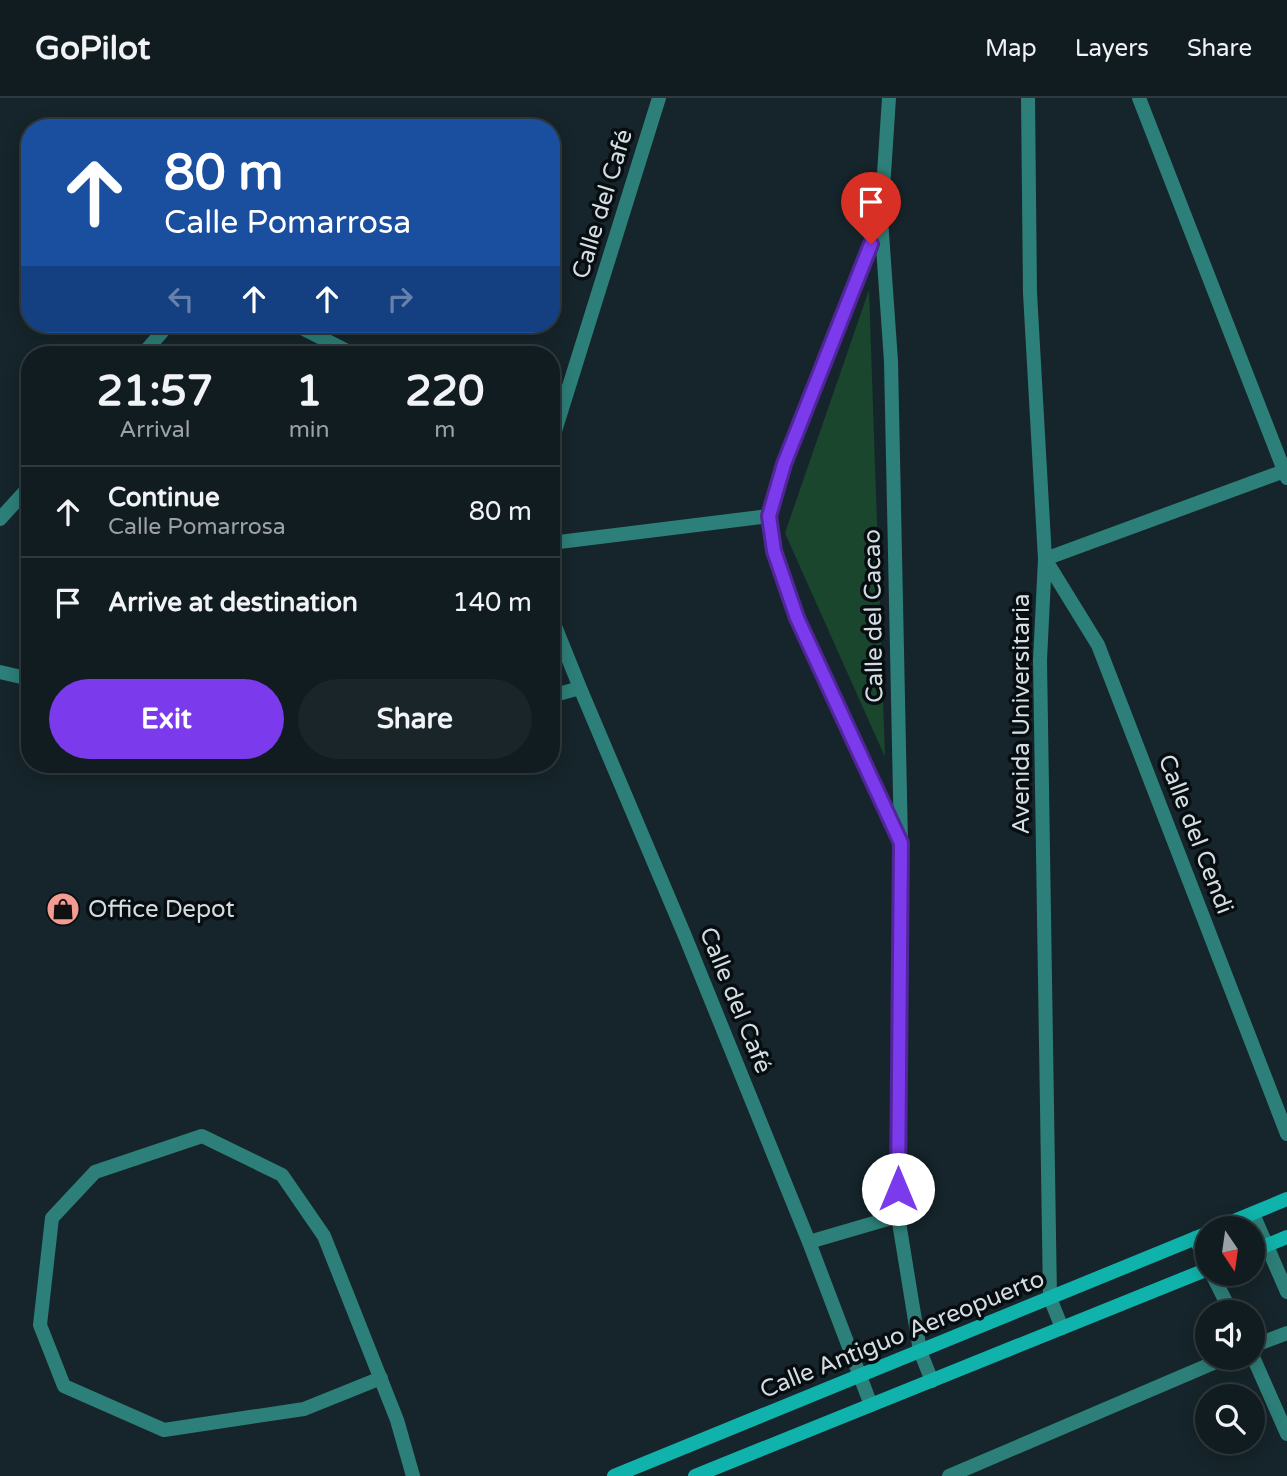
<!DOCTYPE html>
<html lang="en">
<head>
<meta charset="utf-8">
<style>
	body { margin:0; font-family:"Varela Round",sans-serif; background:#192529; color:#f1f3f6; height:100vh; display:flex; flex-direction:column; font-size:26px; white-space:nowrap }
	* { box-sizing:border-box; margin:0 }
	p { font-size:23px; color:#9ca1a5 }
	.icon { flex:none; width:38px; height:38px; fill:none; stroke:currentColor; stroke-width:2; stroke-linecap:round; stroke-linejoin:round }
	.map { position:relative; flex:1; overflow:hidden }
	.drawer { position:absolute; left:21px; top:248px; width:539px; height:427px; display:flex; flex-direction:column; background:#101c20; border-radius:28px; box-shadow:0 4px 18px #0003,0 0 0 2px #303a3e }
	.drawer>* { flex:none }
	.hud { position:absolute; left:21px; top:21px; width:539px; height:214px; border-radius:28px; box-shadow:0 4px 18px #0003,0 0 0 2px #303a3e; background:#1a4fa0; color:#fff; overflow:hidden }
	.needle { width:46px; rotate:167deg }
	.fabs { position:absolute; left:1195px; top:1118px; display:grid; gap:14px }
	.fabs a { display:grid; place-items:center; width:70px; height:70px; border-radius:50%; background:#101c20; box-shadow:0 4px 18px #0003,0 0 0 2px #303a3e; font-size:35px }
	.pin { position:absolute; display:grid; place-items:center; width:60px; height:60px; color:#fff; margin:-72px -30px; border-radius:50% 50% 50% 0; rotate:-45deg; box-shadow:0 0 7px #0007 }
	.pin .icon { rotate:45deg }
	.me { position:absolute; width:77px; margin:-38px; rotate:0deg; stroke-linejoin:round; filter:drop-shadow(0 0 5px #0008) }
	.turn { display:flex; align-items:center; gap:24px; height:147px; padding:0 28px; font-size:32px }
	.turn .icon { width:91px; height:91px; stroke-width:2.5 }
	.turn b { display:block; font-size:49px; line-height:60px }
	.lanes { display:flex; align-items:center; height:66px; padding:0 28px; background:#0003; justify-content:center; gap:35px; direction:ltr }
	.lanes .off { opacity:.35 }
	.eta { display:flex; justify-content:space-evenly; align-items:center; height:119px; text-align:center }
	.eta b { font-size:42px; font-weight:700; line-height:49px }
	.action { display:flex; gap:14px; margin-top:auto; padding:14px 28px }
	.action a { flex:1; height:80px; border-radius:42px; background:#7c3aed; color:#fff; font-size:28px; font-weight:700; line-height:80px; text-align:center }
	.action a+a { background:#192529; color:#f1f3f6 }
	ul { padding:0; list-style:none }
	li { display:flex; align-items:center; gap:21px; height:91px; padding:0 28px; border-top:2px solid #303a3e }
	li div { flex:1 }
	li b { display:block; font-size:26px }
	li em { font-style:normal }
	header { display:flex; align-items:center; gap:42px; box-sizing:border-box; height:98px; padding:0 35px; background:#101c20; border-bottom:2px solid #303a3e }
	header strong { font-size:33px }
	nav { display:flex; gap:38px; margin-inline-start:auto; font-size:24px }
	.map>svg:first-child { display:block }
	.green { fill:#19462d }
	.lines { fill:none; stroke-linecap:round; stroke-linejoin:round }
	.lane { stroke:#2d7f79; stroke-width:14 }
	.street { stroke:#2d7f79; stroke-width:14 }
	.secondary { stroke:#10b3ab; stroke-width:14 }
	.route-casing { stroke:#51269a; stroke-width:18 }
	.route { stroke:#7c3aed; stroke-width:12 }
	.labels { text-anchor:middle; stroke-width:7; stroke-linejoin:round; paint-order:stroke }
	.street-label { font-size:24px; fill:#d4dee2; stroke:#070d10 }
	.poi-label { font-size:24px; fill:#d4dee2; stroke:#070d10; text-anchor:start }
</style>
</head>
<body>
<header>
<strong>GoPilot</strong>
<nav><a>Map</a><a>Layers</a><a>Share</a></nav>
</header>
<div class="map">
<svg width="1287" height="1378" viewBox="0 0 1287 1378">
	<rect width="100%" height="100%" fill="#16252b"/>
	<path class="green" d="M 869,192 L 885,659 L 785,435 Z"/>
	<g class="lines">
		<path class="lane" d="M 381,1280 L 304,1311 L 164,1332 L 64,1288 L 40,1227 L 52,1120 L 95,1074 L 202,1038 L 282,1077 L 324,1138 L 397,1322 L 413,1378"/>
		<path class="street" d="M 889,0 L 881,121 L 891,263 L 901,745 L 898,1118 L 920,1253 L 932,1283
			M 1028,0 L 1030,195 L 1045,461 L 1040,562 L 1050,1200 L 1062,1230
			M 1139,0 L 1287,380
			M 879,126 L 784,366 L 769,418 L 774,453 L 797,520 L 897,738
			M 294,226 L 355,257
			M 142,257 L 169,226
			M 551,346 L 659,0
			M 1287,372 L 1045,461 L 1098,547 L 1287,1036
			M 0,421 L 30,388
			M 551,445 L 769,418
			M 551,518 L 580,590 L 685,838 L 809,1144 L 871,1307
			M 0,574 L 30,581
			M 551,598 L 580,590
			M 1253,1116 L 1287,1194
			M 1195,1140 L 1208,1167
			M 809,1144 L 898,1118
			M 1212,1176 L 1231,1214
			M 1253,1248 L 1287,1235
			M 1253,1259 L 1287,1336
			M 949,1378 L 1225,1260"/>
		<path class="secondary" d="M 1217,1130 L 1287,1101
			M 1253,1153 L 1287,1139
			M 614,1378 L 1208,1135
			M 695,1378 L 1208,1171"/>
	</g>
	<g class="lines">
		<defs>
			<path id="route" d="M 871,146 L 784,366 L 769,418 L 774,453 L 797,520 L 901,745 L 898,1091"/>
		</defs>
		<use href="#route" class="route-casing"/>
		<use href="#route" class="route"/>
	</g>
	<defs>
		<symbol id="shop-disc" viewBox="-11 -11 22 22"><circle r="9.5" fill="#f59c92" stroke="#070d10"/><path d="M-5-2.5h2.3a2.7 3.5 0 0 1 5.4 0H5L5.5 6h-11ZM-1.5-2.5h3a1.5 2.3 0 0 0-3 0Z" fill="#111"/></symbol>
	</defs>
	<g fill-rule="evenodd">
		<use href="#shop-disc" x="44" y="792" width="38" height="38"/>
	</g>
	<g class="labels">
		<g class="street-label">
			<text transform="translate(602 106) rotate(-73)" y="8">Calle del Café</text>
			<text transform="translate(873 518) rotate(-91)" y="8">Calle del Cacao</text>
			<text transform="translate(1021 616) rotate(-90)" y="8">Avenida Universitaria</text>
			<text transform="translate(1196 736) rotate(69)" y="8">Calle del Cendi</text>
			<text transform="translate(736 902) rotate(68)" y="8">Calle del Café</text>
			<text transform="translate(902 1236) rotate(-22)" y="8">Calle Antiguo Aereopuerto</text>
		</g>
		<g class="poi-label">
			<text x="88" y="819">Office Depot</text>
		</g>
	</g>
</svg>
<div class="fabs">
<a><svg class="needle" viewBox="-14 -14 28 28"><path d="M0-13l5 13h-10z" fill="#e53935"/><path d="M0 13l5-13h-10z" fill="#9ca1a5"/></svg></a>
<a><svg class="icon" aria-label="sound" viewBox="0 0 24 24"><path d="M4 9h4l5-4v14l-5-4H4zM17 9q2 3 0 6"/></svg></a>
<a><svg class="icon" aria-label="search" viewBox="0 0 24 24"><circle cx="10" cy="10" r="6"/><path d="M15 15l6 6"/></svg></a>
</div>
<div class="pin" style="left:871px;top:146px;background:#d93025"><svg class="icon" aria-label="arrive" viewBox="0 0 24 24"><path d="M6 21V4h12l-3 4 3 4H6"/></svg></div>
<svg class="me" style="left:898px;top:1091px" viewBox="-20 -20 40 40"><circle r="19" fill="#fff"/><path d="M0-13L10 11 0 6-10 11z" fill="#7c3aed"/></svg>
<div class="hud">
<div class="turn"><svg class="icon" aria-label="ahead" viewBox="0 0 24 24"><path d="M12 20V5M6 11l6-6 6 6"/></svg><div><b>80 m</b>Calle Pomarrosa</div></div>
<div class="lanes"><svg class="icon off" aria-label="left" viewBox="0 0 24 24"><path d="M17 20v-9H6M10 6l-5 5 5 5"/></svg><svg class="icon" aria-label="ahead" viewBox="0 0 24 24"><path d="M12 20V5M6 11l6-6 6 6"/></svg><svg class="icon" aria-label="ahead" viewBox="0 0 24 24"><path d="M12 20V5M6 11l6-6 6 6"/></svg><svg class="icon off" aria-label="right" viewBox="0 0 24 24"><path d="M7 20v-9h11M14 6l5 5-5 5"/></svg></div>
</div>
<section class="drawer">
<div class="eta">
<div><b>21:57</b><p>Arrival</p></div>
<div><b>1</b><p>min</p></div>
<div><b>220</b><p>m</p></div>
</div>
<ul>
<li><svg class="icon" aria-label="ahead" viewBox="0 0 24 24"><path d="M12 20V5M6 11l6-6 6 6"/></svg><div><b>Continue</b><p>Calle Pomarrosa</p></div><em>80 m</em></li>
<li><svg class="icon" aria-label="arrive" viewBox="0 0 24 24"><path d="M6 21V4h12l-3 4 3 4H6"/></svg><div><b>Arrive at destination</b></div><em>140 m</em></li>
</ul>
<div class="action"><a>Exit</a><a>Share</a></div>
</section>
</div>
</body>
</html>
